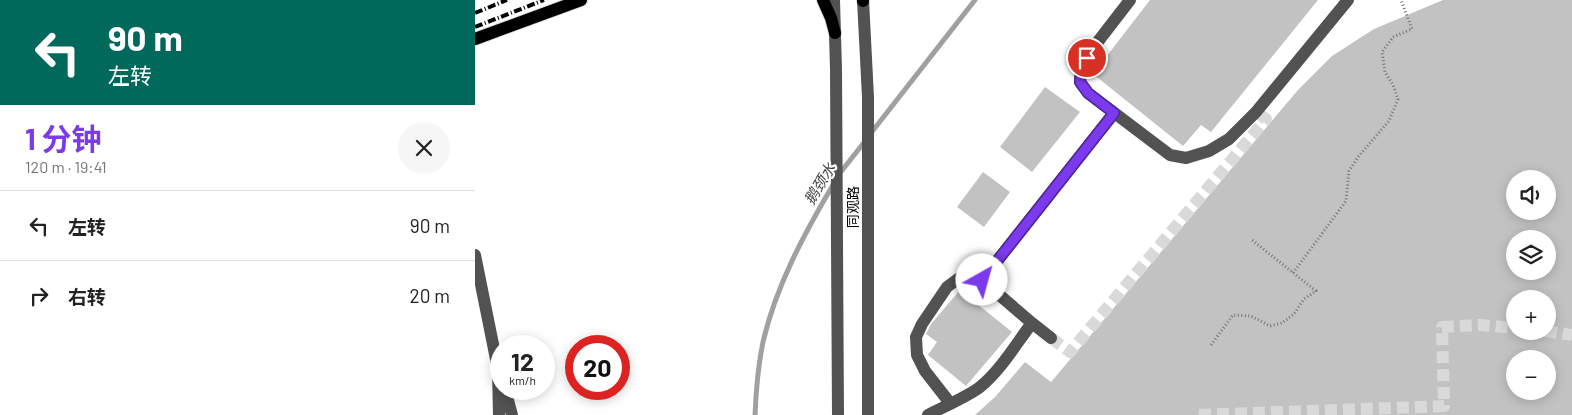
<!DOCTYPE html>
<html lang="zh">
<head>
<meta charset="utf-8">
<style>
	body { margin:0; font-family:Barlow,"Noto Sans SC",sans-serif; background:#f6f6f6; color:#222; height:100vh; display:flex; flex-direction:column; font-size:19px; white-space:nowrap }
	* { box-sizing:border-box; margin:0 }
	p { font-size:16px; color:#767676 }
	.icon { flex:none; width:28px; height:28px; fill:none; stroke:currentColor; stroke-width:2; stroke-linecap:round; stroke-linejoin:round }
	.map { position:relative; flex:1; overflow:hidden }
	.side { display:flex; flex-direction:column; background:#fff; width:475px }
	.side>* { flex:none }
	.hud { background:#00695c; color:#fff; overflow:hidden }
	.fabs { position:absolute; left:1031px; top:170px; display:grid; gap:10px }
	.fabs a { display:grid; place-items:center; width:50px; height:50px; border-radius:50%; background:#fff; box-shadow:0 2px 12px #0003; font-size:25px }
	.speed { position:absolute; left:15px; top:335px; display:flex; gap:10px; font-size:25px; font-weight:700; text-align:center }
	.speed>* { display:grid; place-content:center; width:65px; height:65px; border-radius:50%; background:#fff; box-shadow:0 2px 12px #0003; line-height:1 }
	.speed small { font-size:12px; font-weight:400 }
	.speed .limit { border:8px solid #d22; background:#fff; color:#111 }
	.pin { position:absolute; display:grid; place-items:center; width:42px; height:42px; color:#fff; margin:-21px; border:2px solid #fff; border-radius:50%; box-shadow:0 1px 5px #0007 }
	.me { position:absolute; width:55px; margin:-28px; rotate:38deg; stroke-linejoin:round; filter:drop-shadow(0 0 4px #0008) }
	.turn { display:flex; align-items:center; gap:18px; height:105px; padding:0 25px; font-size:22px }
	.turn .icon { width:65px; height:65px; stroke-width:2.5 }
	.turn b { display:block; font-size:35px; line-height:42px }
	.round { display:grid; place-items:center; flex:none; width:52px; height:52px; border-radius:26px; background:#f6f6f6 }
	.headline { display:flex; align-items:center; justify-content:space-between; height:85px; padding:0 25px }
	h1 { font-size:30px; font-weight:700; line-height:38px; color:#7c3aed }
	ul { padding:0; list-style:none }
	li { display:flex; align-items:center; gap:15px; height:70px; padding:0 25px; border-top:1px solid #e0e0e0 }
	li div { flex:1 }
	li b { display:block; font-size:19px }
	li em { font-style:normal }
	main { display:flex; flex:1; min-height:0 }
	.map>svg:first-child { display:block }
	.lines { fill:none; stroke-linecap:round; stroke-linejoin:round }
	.stream { stroke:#a0a0a0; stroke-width:5 }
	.building { fill:#c2c2c2; fill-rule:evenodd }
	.minor-tunnel { stroke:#d9d9d9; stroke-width:12; stroke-dasharray:12 6; stroke-linecap:butt }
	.major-casing { stroke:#dbdbdb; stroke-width:14 }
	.path { stroke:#747474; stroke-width:3; stroke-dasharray:1 2.5; stroke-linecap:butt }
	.minor { stroke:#525252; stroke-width:12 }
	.major { stroke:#000; stroke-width:12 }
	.rail { stroke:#000; stroke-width:4; stroke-dasharray:8 2.5 1 2.5; stroke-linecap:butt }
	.route-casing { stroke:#51269a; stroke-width:12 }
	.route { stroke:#7c3aed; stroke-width:9 }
	.labels { text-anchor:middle; stroke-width:4.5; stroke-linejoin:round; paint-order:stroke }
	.street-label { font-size:14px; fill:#000; stroke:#fff }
	.water-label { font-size:15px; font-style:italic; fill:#414141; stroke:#fff }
</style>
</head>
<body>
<main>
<section class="side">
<div class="hud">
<div class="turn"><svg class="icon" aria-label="left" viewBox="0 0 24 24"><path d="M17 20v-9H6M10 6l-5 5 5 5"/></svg><div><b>90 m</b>左转</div></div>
</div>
<div class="headline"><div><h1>1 分钟</h1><p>120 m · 19:41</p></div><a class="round"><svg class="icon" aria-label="close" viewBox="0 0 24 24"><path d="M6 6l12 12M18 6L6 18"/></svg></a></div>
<ul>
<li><svg class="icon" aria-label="left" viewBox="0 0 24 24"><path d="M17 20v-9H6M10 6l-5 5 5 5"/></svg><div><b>左转</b></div><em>90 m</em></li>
<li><svg class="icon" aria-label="right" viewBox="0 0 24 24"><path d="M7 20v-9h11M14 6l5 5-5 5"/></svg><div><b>右转</b></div><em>20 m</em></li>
</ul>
</section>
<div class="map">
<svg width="1097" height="415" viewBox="0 0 1097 415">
	<rect width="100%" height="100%" fill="#fff"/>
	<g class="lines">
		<path class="stream" d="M 396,133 L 500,0
			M 365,173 L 391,140
			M 280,415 C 281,391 283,366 288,342 C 301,286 329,234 358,185"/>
	</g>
	<path class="building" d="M 675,0 L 843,0 L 736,132 L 726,125 L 708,146 L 618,74 Z
		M 968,0 L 1097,0 L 1097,415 L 500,415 L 520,397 L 550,362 L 576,382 L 823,90 L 857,56 L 899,29 ZM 1040,179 L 1072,179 L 1072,211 L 1040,211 ZM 1040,239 L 1072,239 L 1072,271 L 1040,271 ZM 1040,299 L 1072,299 L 1072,331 L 1040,331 ZM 1040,359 L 1072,359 L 1072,391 L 1040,391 Z
		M 570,87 L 605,112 L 557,172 L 525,147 Z
		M 508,172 L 535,192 L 509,227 L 482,207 Z
		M 485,290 L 537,332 L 491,386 L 453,355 L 462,342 L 451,334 L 456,324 Z"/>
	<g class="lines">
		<path class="minor-tunnel" d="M 1070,331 L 1097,335
			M 576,338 L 595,352 L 791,119 L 781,112
			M 724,415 L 969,406 L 967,327 L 1005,325 L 1040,328"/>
		<defs>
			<path id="major" d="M 348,0 L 356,18 L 360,33
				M 388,1 L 388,0
				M 0,39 L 106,0"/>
		</defs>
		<use href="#major" class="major-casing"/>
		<path class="path" d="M 818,273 L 871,201 L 874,171 L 883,157 L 914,121 L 923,99 L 918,85 L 910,72 L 907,52 L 918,37 L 937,29 L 926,0
			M 736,345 L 758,315 L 776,316 L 795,326 L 807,323 L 819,314 L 829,299 L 841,291 L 777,240"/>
		<path class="minor" d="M 359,0 L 361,69 L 363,415
			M 388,0 L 393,97 L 393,415
			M 655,0 L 618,48 L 606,68 L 605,82 L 613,93 L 695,155 L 711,158 L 734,151 L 754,139 L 781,112 L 873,0
			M 0,255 L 23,369 L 26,379
			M 507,280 L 639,113
			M 557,323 L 576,338
			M 23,369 L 24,415
			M 30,389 L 37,415
			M 453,415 C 468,407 492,397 505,387 C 525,371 541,344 557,323 L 501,275 L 487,276 L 472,287 L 447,324 L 441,337 L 442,355 L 450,371 L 475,403"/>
		<use href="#major" class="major"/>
		<path class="rail" d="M 0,13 L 32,0
			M 0,27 L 69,0"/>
	</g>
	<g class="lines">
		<defs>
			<path id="route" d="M 507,280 L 639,113 L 613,93 L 605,82 L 606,68 L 612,58"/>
		</defs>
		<use href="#route" class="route-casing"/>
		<use href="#route" class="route"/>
	</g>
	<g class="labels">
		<g class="street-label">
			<text transform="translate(378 207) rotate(-90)" y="5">同观路</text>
		</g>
		<g class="water-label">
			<text transform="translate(345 184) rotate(-59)" y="5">鹅颈水</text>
		</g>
	</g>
</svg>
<div class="fabs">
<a><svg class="icon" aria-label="sound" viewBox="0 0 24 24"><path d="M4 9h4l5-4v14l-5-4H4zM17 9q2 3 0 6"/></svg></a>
<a><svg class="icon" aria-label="layers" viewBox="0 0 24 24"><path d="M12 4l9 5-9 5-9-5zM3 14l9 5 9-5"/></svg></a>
<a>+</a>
<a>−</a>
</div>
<div class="speed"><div>12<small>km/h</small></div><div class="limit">20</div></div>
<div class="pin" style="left:612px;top:58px;background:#d93025"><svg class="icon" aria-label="arrive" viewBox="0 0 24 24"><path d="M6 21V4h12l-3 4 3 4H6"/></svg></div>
<svg class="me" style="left:507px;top:280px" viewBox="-20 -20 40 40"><circle r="19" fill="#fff"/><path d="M0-13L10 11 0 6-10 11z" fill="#7c3aed"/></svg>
</div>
</main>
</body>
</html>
